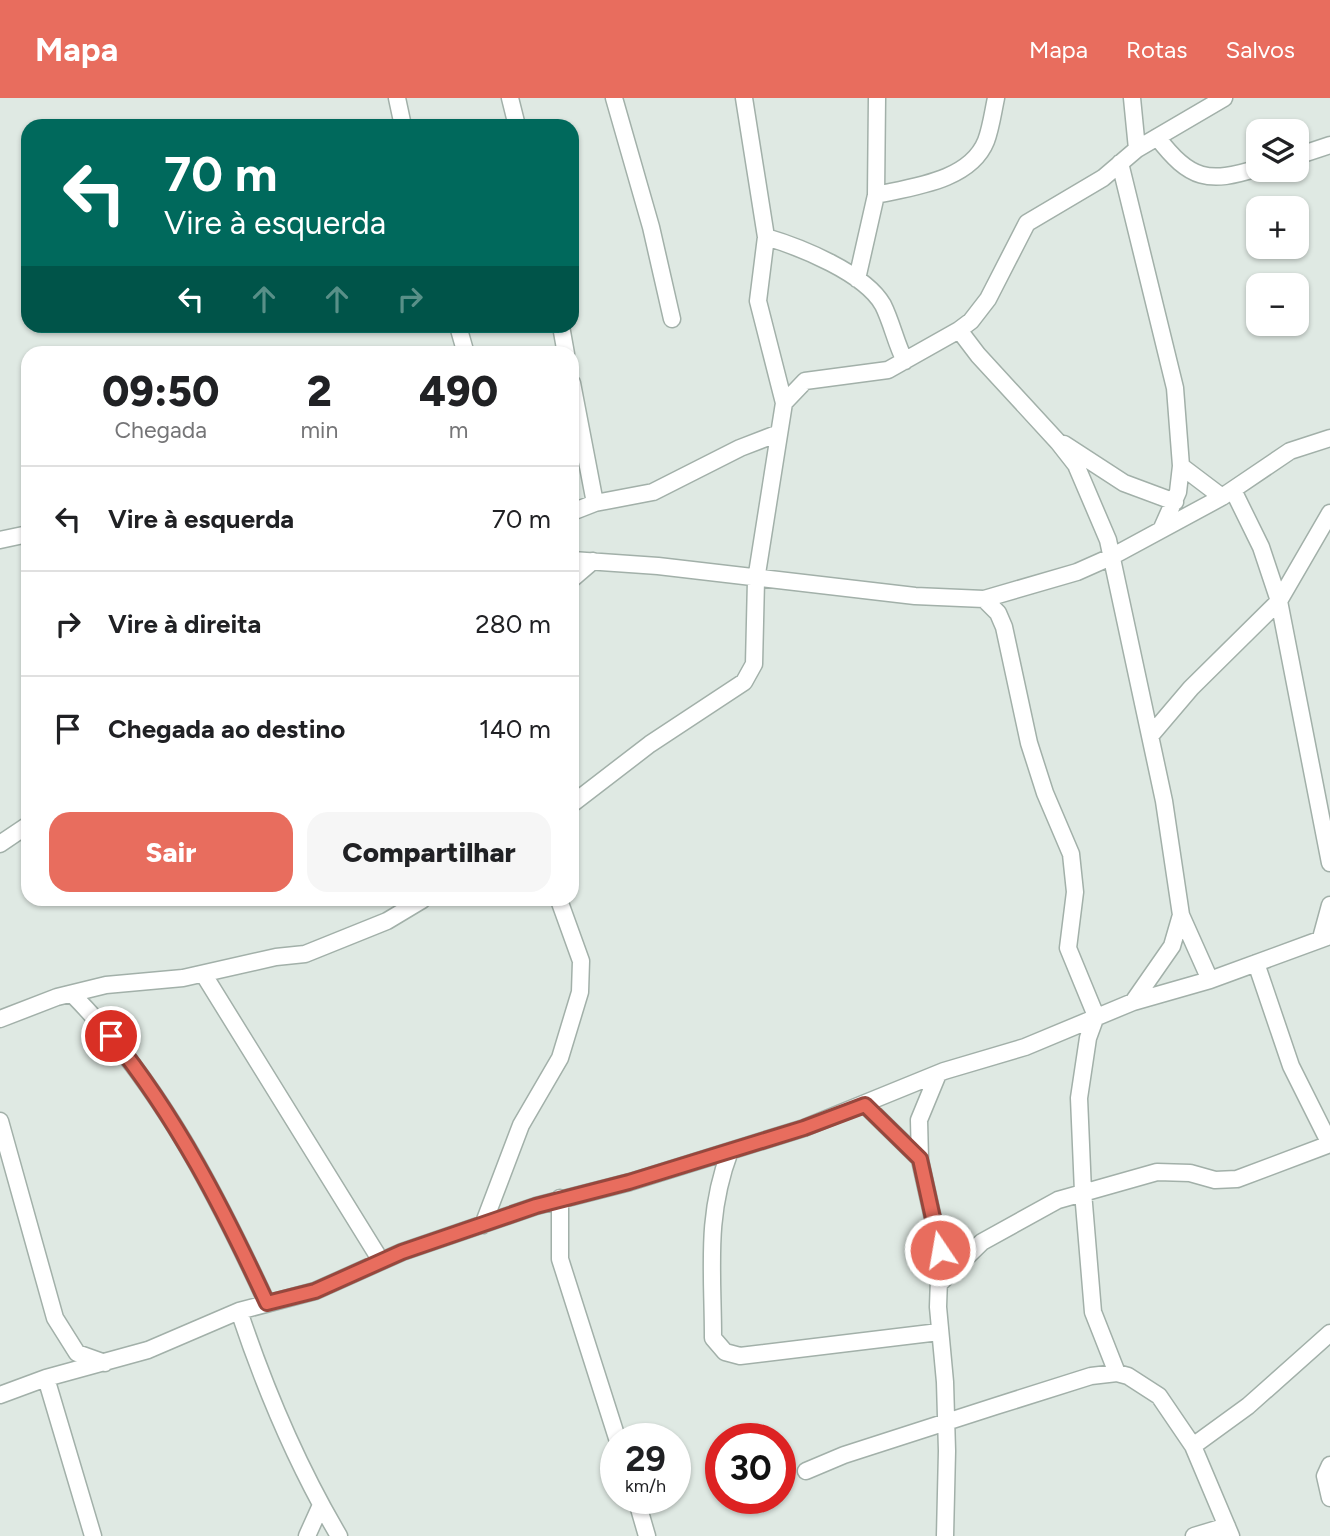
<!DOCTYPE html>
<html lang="pt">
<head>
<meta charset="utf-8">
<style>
	body { margin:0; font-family:Figtree,sans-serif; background:#f6f6f6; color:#202124; height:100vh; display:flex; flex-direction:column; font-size:26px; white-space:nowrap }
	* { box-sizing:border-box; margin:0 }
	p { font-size:23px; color:#757577 }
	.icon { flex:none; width:38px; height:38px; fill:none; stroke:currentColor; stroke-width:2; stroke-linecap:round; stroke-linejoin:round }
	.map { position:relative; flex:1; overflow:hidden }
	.side { position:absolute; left:21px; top:248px; width:558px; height:560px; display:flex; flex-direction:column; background:#fff; border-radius:21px; box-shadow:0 2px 5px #0004 }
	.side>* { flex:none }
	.guide { position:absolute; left:21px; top:21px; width:558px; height:214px; border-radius:21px; box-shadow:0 2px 5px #0004; background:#00695c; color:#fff; overflow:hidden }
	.fabs { position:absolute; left:1246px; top:21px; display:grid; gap:14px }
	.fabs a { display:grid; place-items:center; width:63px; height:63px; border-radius:14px; background:#fff; box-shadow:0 2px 5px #0004; font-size:35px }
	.speed { position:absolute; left:600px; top:1325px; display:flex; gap:14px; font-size:35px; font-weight:700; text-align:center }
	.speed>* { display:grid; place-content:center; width:91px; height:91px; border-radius:50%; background:#fff; box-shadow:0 2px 5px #0004; line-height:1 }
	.speed small { font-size:18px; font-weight:400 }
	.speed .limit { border:10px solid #d22; background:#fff; color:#111 }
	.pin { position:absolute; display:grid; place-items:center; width:60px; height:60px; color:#fff; margin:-30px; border:4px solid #fff; border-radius:50%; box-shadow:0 2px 7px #0007 }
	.me { position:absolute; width:77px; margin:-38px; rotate:348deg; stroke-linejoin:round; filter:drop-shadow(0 0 5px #0008) }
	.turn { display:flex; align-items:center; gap:24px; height:147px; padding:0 28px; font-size:32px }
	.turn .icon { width:91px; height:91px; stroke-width:2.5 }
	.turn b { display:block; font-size:49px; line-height:60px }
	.lanes { display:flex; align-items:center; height:66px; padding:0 28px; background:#0003; justify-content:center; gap:35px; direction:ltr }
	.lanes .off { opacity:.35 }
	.eta { display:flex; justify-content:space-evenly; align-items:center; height:119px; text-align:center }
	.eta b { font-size:42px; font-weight:800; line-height:49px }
	.cta { display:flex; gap:14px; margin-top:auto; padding:14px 28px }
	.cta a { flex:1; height:80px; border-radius:21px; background:#e86d5e; color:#fff; font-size:28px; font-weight:800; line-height:80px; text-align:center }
	.cta a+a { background:#f6f6f6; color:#202124 }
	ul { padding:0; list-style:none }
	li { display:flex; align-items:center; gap:21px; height:105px; padding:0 28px; border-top:2px solid #e0e0e0 }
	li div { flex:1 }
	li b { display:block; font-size:26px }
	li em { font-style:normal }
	header { display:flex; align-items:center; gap:42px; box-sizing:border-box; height:98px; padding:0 35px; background:#e86d5e; color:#fff }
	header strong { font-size:33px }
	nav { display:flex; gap:38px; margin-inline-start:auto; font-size:24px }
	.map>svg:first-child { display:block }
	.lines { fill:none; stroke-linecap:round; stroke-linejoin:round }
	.minor-casing { stroke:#a2b0a9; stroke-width:19 }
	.minor { stroke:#fff; stroke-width:16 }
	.route-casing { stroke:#97473d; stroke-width:18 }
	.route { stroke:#e86d5e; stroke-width:12 }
</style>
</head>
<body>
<header>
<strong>Mapa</strong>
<nav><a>Mapa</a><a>Rotas</a><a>Salvos</a></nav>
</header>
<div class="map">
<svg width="1330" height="1438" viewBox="0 0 1330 1438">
	<rect width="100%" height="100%" fill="#dfe9e3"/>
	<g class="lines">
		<defs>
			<path id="minor" d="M 397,0 L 403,28
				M 510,0 L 517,28
				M 614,0 L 651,129 L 672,221
				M 744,0 L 766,139 C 800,149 865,175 883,207 C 892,225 896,246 905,263
				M 1132,0 L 1137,51
				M 1157,39 C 1190,82 1208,86 1258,70
				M 1297,58 L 1330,47
				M 1120,65 L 1175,290 L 1181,368 L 1178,394 L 1162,430
				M 876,97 L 877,0
				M 857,181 L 876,97 C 912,89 970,83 986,43 C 991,30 993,14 996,0
				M 458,228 L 466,256
				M 561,228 L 566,256
				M 959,232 L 978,257 L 1058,344 L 1076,367 L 1108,442 L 1164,703 L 1181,817 L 1210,882
				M 572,285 L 595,405
				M 784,305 L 805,283 L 888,272 L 959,232 L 971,223 L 988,201 L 1027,125 L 1103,80 L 1137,51 L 1224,0
				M 1064,346 L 1124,385 L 1175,404
				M 1181,368 L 1222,399
				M 1233,392 L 1261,449 L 1279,503 L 1330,765
				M 572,414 L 595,405 L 653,394 L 740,350 L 779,335
				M 0,442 L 28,436
				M 572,462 L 658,468 L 915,498 L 984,501 L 1077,474 L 1113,458 L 1222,399 L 1290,353 L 1330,340
				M 572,481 L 593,463
				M 984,501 L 998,515 L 1004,529 L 1029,645 L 1045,695 L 1071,756 L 1075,794 L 1068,850 L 1096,918 L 1088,940 L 1079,1000 L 1083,1094 L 1093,1214 L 1117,1275
				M 1151,637 L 1191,590 L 1279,503 L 1330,415
				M 572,706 L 650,646 L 744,584 L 754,566 L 756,482 L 784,305 L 758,203 L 766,139
				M 0,746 L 28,727
				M 1321,840 L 1330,807
				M 1256,865 L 1291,968 L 1330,1046
				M 204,877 L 381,1163
				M 72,896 C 160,985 215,1093 267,1205
				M 1133,904 L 1172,848 L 1181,817
				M 0,921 L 57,899 L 106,887 L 183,880 L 276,859 L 305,856 L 387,823 L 422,802
				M 938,976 L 919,1022 L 920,1062 L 940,1152 L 938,1209 L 945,1284 L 947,1353 L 945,1438
				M 865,1007 L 920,1061
				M 0,1023 L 55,1220 L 77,1255 L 105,1265
				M 730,1053 C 705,1119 713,1172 713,1240 L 725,1254 L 740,1258 L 939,1234
				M 560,1100 L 560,1161 L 617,1340
				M 483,1127 L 521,1027 L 560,960 L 580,894 L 581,863 L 559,802
				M 939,1186 L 982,1144 L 1058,1102 L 1157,1074 L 1190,1075 L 1215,1082 L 1237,1081 L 1330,1046
				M 239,1213 C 265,1291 297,1367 339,1438
				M 46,1280 L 93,1438
				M 0,1297 L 46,1280 L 148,1252 L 239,1213 L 315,1193 L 402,1154 L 536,1108 L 630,1084 L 804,1030 L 944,973 L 1025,949 L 1133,904 L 1210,882 L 1330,838
				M 1193,1348 L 1248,1308 L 1330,1235
				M 1330,1367 L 1325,1378 L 1330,1400
				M 806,1373 L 844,1357 L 996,1308 L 1091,1278 L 1117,1275 L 1128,1278 L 1159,1298 L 1193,1348 L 1231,1438
				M 636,1400 L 647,1438
				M 307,1438 L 321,1407
				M 1194,1438 L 1227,1428"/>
		</defs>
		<use href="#minor" class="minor-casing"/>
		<use href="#minor" class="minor"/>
	</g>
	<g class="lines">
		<defs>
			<path id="route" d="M 111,938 C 177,1020 223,1110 267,1205 L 315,1193 L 402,1154 L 536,1108 L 629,1084 L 804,1030 L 865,1007 L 920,1061 L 940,1152"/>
		</defs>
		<use href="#route" class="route-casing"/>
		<use href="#route" class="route"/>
	</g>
</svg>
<div class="fabs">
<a><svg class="icon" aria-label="layers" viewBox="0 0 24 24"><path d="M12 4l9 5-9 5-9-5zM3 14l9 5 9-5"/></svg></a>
<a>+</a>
<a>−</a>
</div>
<div class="speed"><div>29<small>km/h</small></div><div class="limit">30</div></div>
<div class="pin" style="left:111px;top:938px;background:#d93025"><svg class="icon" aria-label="arrive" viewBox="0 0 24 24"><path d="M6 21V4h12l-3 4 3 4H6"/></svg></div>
<svg class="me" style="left:940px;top:1152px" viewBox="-20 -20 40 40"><circle r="17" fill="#e86d5e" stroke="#fff" stroke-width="3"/><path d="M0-11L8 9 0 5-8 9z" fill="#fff"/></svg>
<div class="guide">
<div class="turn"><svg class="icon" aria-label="left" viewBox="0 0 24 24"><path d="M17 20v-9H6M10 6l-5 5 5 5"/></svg><div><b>70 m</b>Vire à esquerda</div></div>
<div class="lanes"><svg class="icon" aria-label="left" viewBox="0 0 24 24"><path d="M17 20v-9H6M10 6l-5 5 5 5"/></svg><svg class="icon off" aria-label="ahead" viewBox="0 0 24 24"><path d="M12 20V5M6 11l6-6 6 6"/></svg><svg class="icon off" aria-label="ahead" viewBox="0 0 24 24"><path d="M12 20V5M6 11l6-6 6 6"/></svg><svg class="icon off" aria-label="right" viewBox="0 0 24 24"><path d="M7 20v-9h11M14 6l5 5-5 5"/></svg></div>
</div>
<section class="side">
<div class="eta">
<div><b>09:50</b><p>Chegada</p></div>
<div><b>2</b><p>min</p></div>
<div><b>490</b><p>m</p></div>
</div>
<ul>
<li><svg class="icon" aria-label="left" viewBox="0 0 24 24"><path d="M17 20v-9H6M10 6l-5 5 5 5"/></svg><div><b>Vire à esquerda</b></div><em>70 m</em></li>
<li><svg class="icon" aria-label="right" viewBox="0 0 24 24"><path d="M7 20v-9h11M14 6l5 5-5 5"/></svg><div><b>Vire à direita</b></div><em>280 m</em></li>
<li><svg class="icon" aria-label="arrive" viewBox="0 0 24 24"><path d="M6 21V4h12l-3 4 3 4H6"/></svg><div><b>Chegada ao destino</b></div><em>140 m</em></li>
</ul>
<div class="cta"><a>Sair</a><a>Compartilhar</a></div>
</section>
</div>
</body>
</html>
